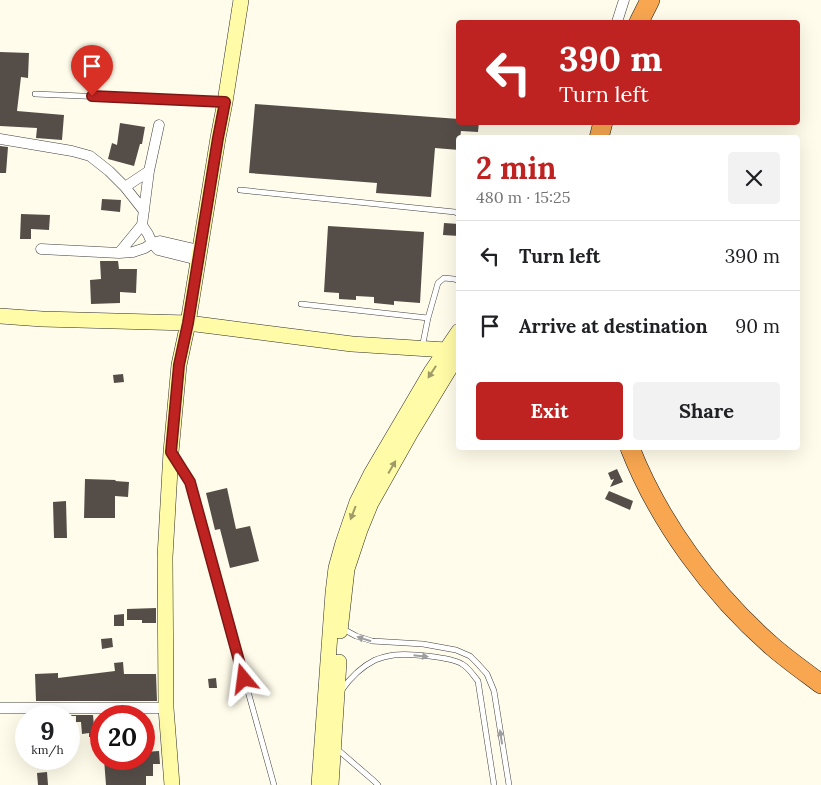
<!DOCTYPE html>
<html lang="en">
<head>
<meta charset="utf-8">
<style>
	body { margin:0; font-family:Lora,serif; background:#f2f2f2; color:#202124; height:100vh; display:flex; flex-direction:column; font-size:19px; white-space:nowrap }
	* { box-sizing:border-box; margin:0 }
	p { font-size:16px; color:#757577 }
	.icon { flex:none; width:28px; height:28px; fill:none; stroke:currentColor; stroke-width:2; stroke-linecap:round; stroke-linejoin:round }
	.map { position:relative; flex:1; overflow:hidden }
	.details { position:absolute; left:456px; top:135px; width:344px; height:315px; display:flex; flex-direction:column; background:#fff; border-radius:5px; box-shadow:0 5px 20px #0002 }
	.details>* { flex:none }
	.banner { position:absolute; left:456px; top:20px; width:344px; height:105px; border-radius:5px; box-shadow:0 5px 20px #0002; background:#bf2321; color:#fff; overflow:hidden }
	.speed { position:absolute; left:15px; top:705px; display:flex; gap:10px; font-size:25px; font-weight:700; text-align:center }
	.speed>* { display:grid; place-content:center; width:65px; height:65px; border-radius:50%; background:#fff; box-shadow:0 5px 20px #0002; line-height:1 }
	.speed small { font-size:12px; font-weight:400 }
	.speed .limit { border:8px solid #d22; background:#fff; color:#111 }
	.pin { position:absolute; display:grid; place-items:center; width:42px; height:42px; color:#fff; margin:-51px -21px; border-radius:50% 50% 50% 0; rotate:-45deg; box-shadow:0 0 5px #0007 }
	.pin .icon { rotate:45deg }
	.me { position:absolute; width:55px; margin:-28px; rotate:344deg; stroke-linejoin:round; filter:drop-shadow(0 0 4px #0008) }
	.turn { display:flex; align-items:center; gap:18px; height:105px; padding:0 20px; font-size:22px }
	.turn .icon { width:65px; height:65px; stroke-width:2.5 }
	.turn b { display:block; font-size:35px; line-height:42px }
	.round { display:grid; place-items:center; flex:none; width:52px; height:52px; border-radius:5px; background:#f2f2f2 }
	.summary { display:flex; align-items:center; justify-content:space-between; height:85px; padding:0 20px }
	h1 { font-size:30px; font-weight:800; line-height:38px; color:#bf2321 }
	.cta { display:flex; gap:10px; margin-top:auto; padding:10px 20px }
	.cta a { flex:1; height:58px; border-radius:5px; background:#bf2321; color:#fff; font-size:20px; font-weight:800; line-height:58px; text-align:center }
	.cta a+a { background:#f2f2f2; color:#202124 }
	ul { padding:0; list-style:none }
	li { display:flex; align-items:center; gap:15px; height:70px; padding:0 20px; border-top:1px solid #e0e0e0 }
	li div { flex:1 }
	li b { display:block; font-size:19px }
	li em { font-style:normal }
	.map>svg:first-child { display:block }
	.building { fill:#554e48 }
	.lines { fill:none; stroke-linecap:round; stroke-linejoin:round }
	.lane-casing { stroke:#3f3f3f; stroke-width:6 }
	.street-casing { stroke:#3f3f3f; stroke-width:11 }
	.secondary-casing { stroke:#2e2e2e; stroke-width:16 }
	.highway-casing { stroke:#1d1d1d; stroke-width:20 }
	.lane { stroke:#fff; stroke-width:5 }
	.street { stroke:#fff; stroke-width:10 }
	.secondary { stroke:#fffba6; stroke-width:15 }
	.highway { stroke:#f8a750; stroke-width:19 }
	.oneway { fill:#9e9b68 }
	.oneway2 { fill:#9e9e9e }
	.route-casing { stroke:#7c1715; stroke-width:12 }
	.route { stroke:#bf2321; stroke-width:9 }
</style>
</head>
<body>
<div class="map">
<svg width="821" height="785" viewBox="0 0 821 785">
	<rect width="100%" height="100%" fill="#fffceb"/>
	<path class="building" d="M 0,52 L 29,53 L 28,78 L 21,77 L 17,111 L 64,115 L 62,140 L 36,138 L 37,128 L 0,126 Z
		M 255,104 L 459,119 L 459,122 L 479,122 L 478,132 L 461,131 L 460,138 L 459,138 L 459,150 L 435,148 L 431,197 L 376,193 L 377,183 L 249,173 Z
		M 120,123 L 145,127 L 142,144 L 140,144 L 134,166 L 108,159 L 112,143 L 117,145 Z
		M 0,146 L 8,147 L 6,173 L 0,173 Z
		M 102,199 L 121,200 L 120,212 L 101,210 Z
		M 21,214 L 50,215 L 49,230 L 31,229 L 31,239 L 20,239 Z
		M 444,223 L 459,224 L 459,236 L 443,235 Z
		M 328,226 L 424,232 L 420,303 L 394,301 L 394,305 L 374,303 L 374,297 L 356,296 L 356,300 L 339,299 L 339,293 L 324,292 Z
		M 100,261 L 118,261 L 119,269 L 137,269 L 136,293 L 120,292 L 120,303 L 91,304 L 90,280 L 101,279 Z
		M 123,374 L 124,382 L 114,383 L 113,375 Z
		M 617,469 L 623,482 L 610,487 L 614,479 L 611,480 L 608,473 Z
		M 85,479 L 116,480 L 115,481 L 129,482 L 128,497 L 115,496 L 115,518 L 84,518 Z
		M 227,488 L 236,529 L 250,526 L 259,561 L 230,568 L 220,529 L 215,530 L 206,493 Z
		M 609,491 L 633,501 L 630,510 L 605,499 Z
		M 66,501 L 67,538 L 54,538 L 53,502 Z
		M 156,608 L 156,623 L 142,623 L 142,620 L 127,620 L 127,609 Z
		M 124,614 L 124,626 L 114,626 L 114,615 Z
		M 112,638 L 113,647 L 102,649 L 101,639 Z
		M 123,662 L 124,674 L 156,674 L 157,701 L 36,701 L 35,674 L 58,673 L 58,678 L 115,671 L 114,663 Z
		M 216,678 L 217,688 L 209,688 L 208,679 Z
		M 37,715 L 93,715 L 94,726 L 101,726 L 101,736 L 89,737 L 89,733 L 82,734 L 81,722 L 76,722 L 76,716 L 37,716 Z
		M 159,751 L 160,764 L 153,764 L 153,776 L 146,776 L 146,785 L 106,785 L 104,759 L 144,759 L 144,752 Z
		M 47,772 L 48,785 L 38,785 L 37,773 Z"/>
	<g class="lines">
		<defs>
			<path id="lane" d="M 35,94 L 222,102
				M 240,190 L 455,212 L 459,214
				M 301,304 L 428,318
				M 422,348 L 428,318 L 438,283 L 444,278 L 454,279 L 459,281
				M 175,459 L 190,483 L 274,785
				M 343,629 L 356,636 L 372,641 L 423,644 L 456,650 L 470,656 L 477,663 L 487,674 L 494,691 L 509,785
				M 341,691 C 350,678 361,667 375,660 C 380,658 388,656 394,655 C 408,653 451,657 462,664 C 469,668 473,675 478,681 L 494,785
				M 337,749 L 374,781 L 378,785"/>
			<path id="street" d="M 617,22 L 624,0
				M 0,139 L 72,151 L 90,156 L 109,171 L 125,187 L 144,211
				M 125,187 L 149,171
				M 142,225 L 148,234 L 152,243 L 158,250 L 198,260
				M 41,249 L 119,253 L 133,252 L 145,248 L 152,243 L 160,241 L 199,250
				M 119,253 L 142,225 L 149,171 L 159,125
				M 0,708 L 166,708"/>
			<path id="secondary" d="M 0,316 L 42,319 L 188,323 L 352,344 L 446,350 L 453,354
				M 340,631 L 347,569 L 360,530 L 371,503 L 411,432 L 459,353
				M 172,785 L 166,708 L 165,557 L 171,452 L 179,365 L 188,323 L 218,138 L 225,102 L 241,0
				M 319,785 L 333,593 L 336,568 L 343,543 L 357,502 L 371,474 L 431,372 L 459,331
				M 331,785 L 339,662"/>
			<path id="highway" d="M 639,22 L 650,0
				M 599,138 L 603,122
				M 630,448 C 659,522 712,594 773,647 C 788,660 805,672 821,684"/>
		</defs>
		<use href="#lane" class="lane-casing"/>
		<use href="#street" class="street-casing"/>
		<use href="#secondary" class="secondary-casing"/>
		<use href="#highway" class="highway-casing"/>
		<use href="#lane" class="lane"/>
		<use href="#street" class="street"/>
		<use href="#secondary" class="secondary"/>
		<use href="#highway" class="highway"/>
	</g>
	<defs><path id="oneway-solid" d="M-6-.8H1V-3.2L6.5 0L1 3.2V.8H-6Z" transform="scale(1.25)"/></defs>
	<g class="oneway">
		<use href="#oneway-solid" transform="translate(432 372) rotate(123)"/>
		<use href="#oneway-solid" transform="translate(392 467) rotate(-60)"/>
		<use href="#oneway-solid" transform="translate(353 513) rotate(111)"/>
	</g>
	<g class="oneway2">
		<use href="#oneway-solid" transform="translate(364 639) rotate(-162)"/>
		<use href="#oneway-solid" transform="translate(421 656) rotate(6)"/>
		<use href="#oneway-solid" transform="translate(501 737) rotate(-99)"/>
	</g>
	<g class="lines">
		<defs>
			<path id="route" d="M 92,96 L 225,102 L 218,138 L 188,323 L 179,365 L 171,452 L 190,482 L 244,679"/>
		</defs>
		<use href="#route" class="route-casing"/>
		<use href="#route" class="route"/>
	</g>
</svg>
<div class="speed"><div>9<small>km/h</small></div><div class="limit">20</div></div>
<div class="pin" style="left:92px;top:96px;background:#d93025"><svg class="icon" aria-label="arrive" viewBox="0 0 24 24"><path d="M6 21V4h12l-3 4 3 4H6"/></svg></div>
<svg class="me" style="left:244px;top:679px" viewBox="-20 -20 40 40"><path d="M0-17L14 15 0 8-14 15z" fill="#bf2321" stroke="#fff" stroke-width="4"/></svg>
<div class="banner">
<div class="turn"><svg class="icon" aria-label="left" viewBox="0 0 24 24"><path d="M17 20v-9H6M10 6l-5 5 5 5"/></svg><div><b>390 m</b>Turn left</div></div>
</div>
<section class="details">
<div class="summary"><div><h1>2 min</h1><p>480 m · 15:25</p></div><a class="round"><svg class="icon" aria-label="close" viewBox="0 0 24 24"><path d="M6 6l12 12M18 6L6 18"/></svg></a></div>
<ul>
<li><svg class="icon" aria-label="left" viewBox="0 0 24 24"><path d="M17 20v-9H6M10 6l-5 5 5 5"/></svg><div><b>Turn left</b></div><em>390 m</em></li>
<li><svg class="icon" aria-label="arrive" viewBox="0 0 24 24"><path d="M6 21V4h12l-3 4 3 4H6"/></svg><div><b>Arrive at destination</b></div><em>90 m</em></li>
</ul>
<div class="cta"><a>Exit</a><a>Share</a></div>
</section>
</div>
</body>
</html>
